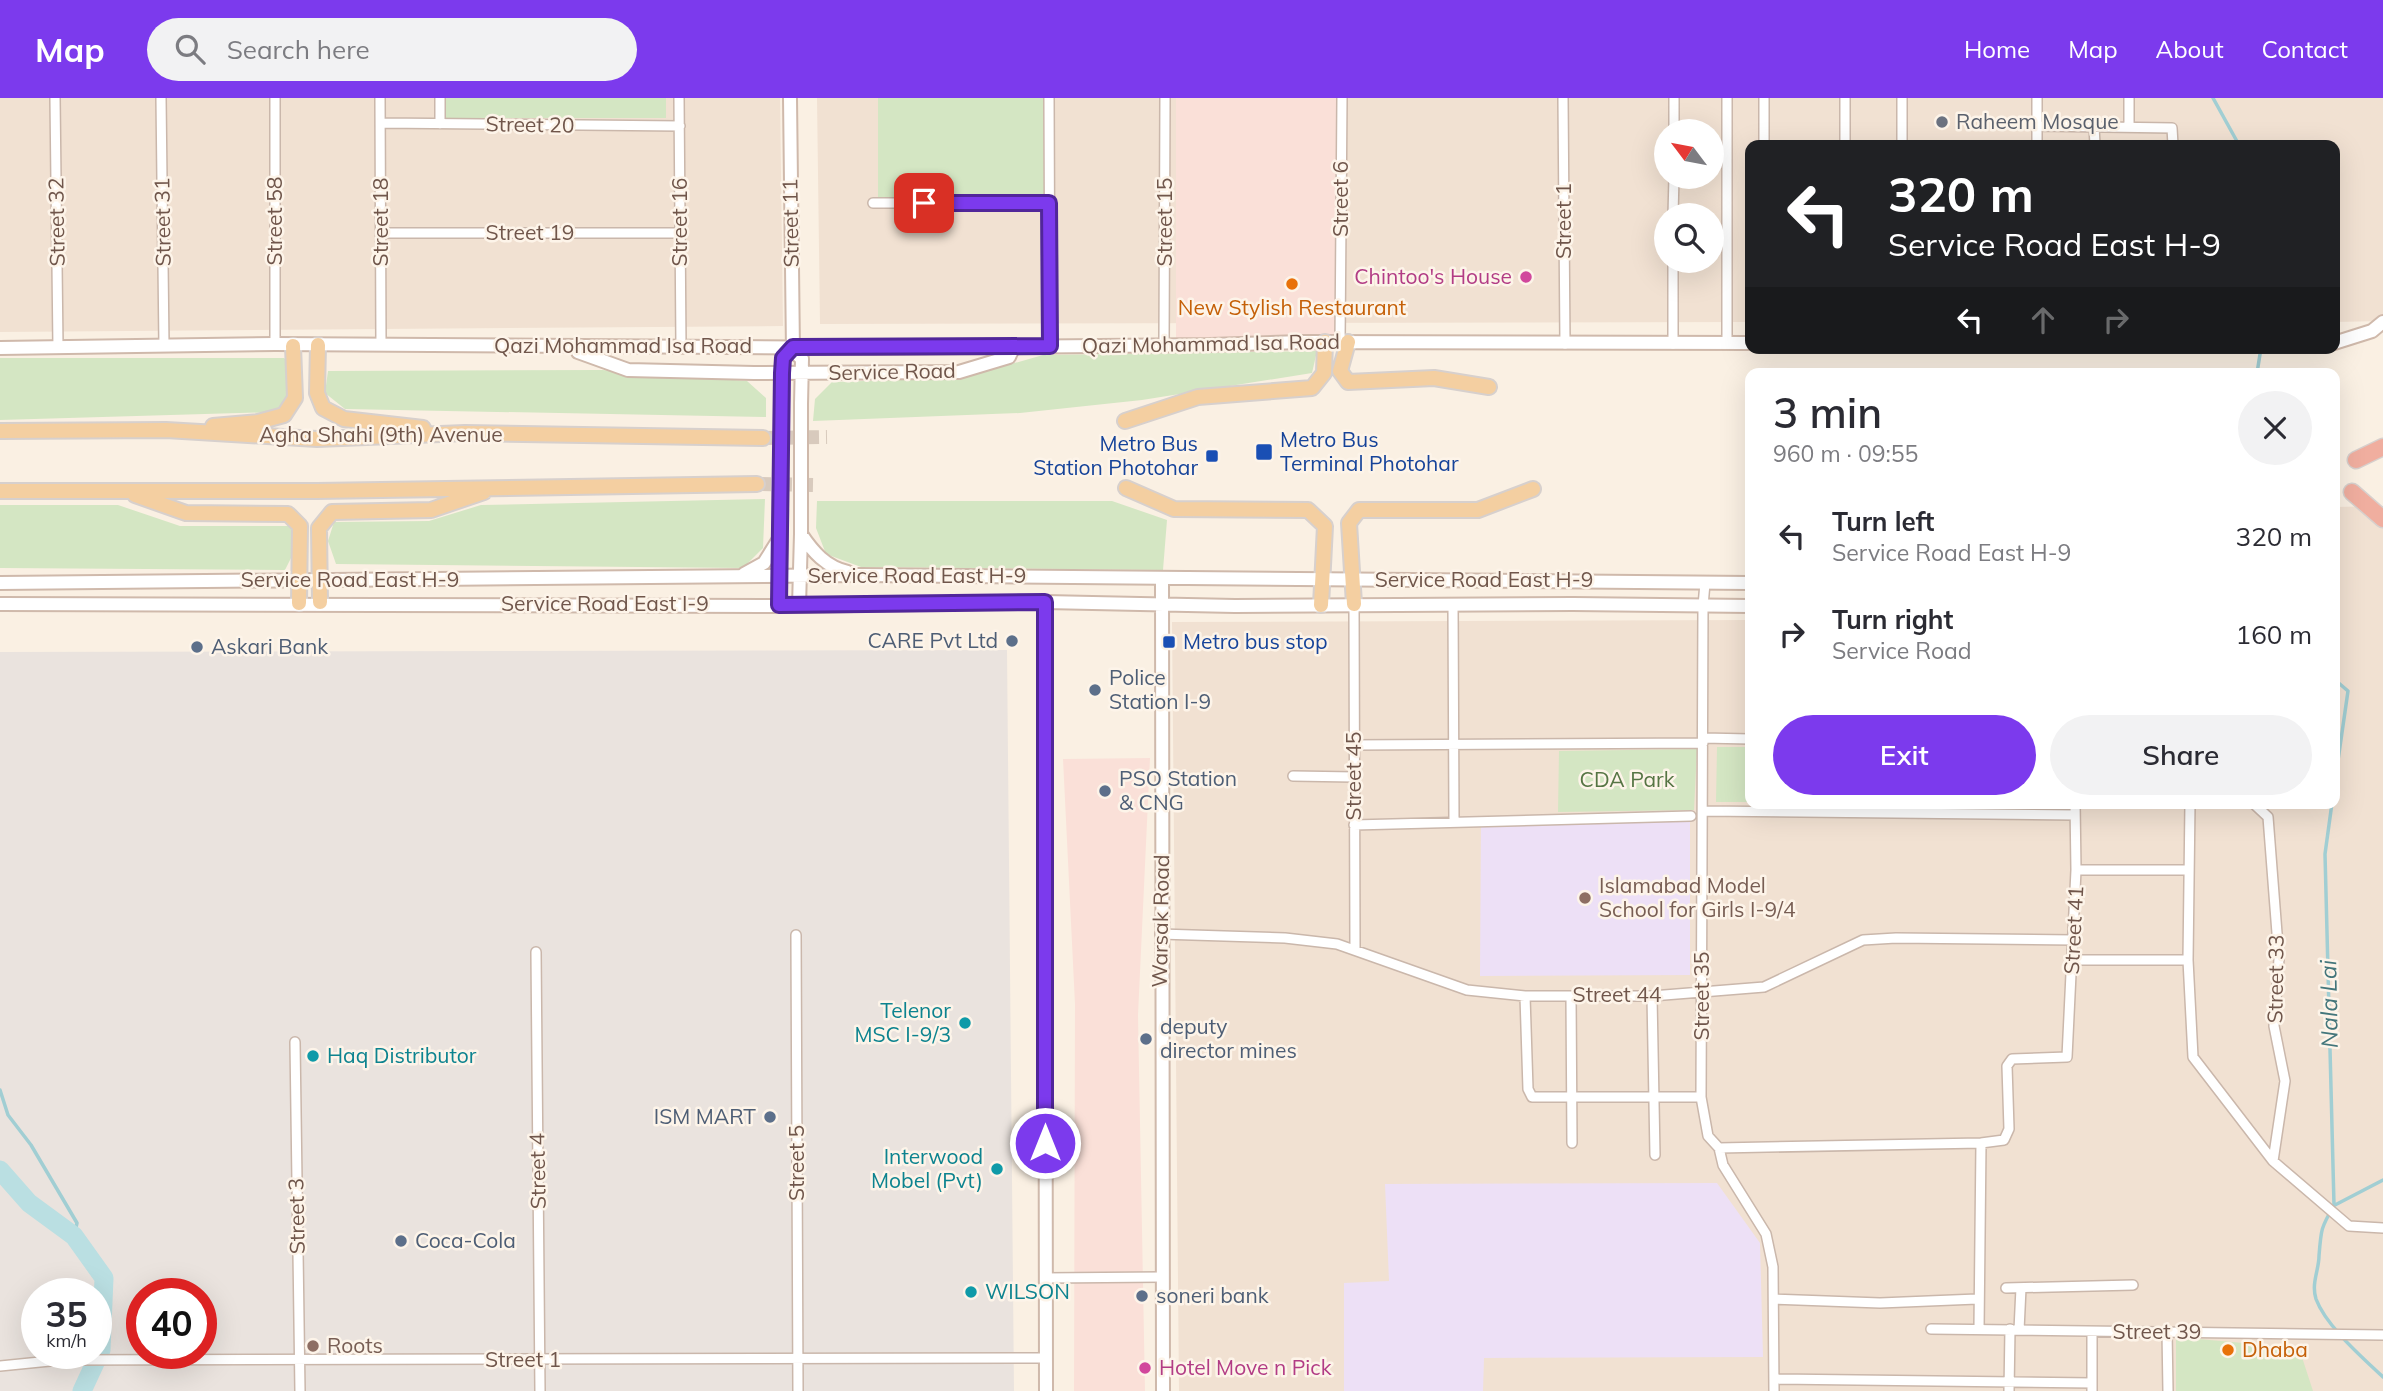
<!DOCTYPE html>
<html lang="en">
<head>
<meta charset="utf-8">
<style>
	body { margin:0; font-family:Mulish,sans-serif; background:#f2f2f3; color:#2b2b33; height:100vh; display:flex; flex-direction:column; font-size:26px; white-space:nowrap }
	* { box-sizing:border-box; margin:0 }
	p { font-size:23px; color:#7c7c81 }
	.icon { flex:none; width:38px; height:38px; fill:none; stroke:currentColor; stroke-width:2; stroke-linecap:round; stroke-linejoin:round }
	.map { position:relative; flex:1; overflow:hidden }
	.drawer { position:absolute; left:1745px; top:270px; width:595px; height:441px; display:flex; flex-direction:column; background:#fff; border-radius:14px; box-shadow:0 7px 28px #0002 }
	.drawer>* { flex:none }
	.top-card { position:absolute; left:1745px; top:42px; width:595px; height:214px; border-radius:14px; box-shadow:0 7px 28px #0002; background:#202124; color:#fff; overflow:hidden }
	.needle { width:46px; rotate:302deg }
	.tools { position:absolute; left:1654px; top:21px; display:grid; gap:14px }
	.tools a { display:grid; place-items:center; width:70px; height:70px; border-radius:50%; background:#fff; box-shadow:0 7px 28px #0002; font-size:35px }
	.speed { position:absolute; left:21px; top:1180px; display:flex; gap:14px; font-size:35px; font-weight:700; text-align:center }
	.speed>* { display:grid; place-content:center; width:91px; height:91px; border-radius:50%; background:#fff; box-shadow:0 7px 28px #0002; line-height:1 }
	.speed small { font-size:18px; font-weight:400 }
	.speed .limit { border:10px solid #d22; background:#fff; color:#111 }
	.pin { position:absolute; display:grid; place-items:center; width:60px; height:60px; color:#fff; margin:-30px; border-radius:14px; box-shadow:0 4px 10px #0006 }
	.me { position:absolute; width:77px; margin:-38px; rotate:0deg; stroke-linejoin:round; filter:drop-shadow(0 0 5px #0008) }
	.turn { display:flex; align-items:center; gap:24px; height:147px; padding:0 28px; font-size:32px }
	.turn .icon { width:91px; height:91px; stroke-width:2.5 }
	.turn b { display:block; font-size:49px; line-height:60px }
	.lanes { display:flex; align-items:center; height:66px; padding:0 28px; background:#0003; justify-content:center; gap:35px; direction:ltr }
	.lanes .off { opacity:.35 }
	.round { display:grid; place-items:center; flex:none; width:74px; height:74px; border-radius:37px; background:#f2f2f3 }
	.headline { display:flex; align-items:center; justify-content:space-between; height:119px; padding:0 28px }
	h1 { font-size:42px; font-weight:600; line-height:52px }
	.primary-button { display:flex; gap:14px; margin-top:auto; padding:14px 28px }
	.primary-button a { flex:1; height:80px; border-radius:42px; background:#7c3aed; color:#fff; font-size:28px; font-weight:600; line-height:80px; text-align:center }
	.primary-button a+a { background:#f2f2f3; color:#2b2b33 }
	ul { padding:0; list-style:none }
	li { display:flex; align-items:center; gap:21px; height:98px; padding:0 28px }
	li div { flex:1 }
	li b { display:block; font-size:26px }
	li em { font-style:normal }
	header { display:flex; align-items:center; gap:42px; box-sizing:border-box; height:98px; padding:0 35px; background:#7c3aed; color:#fff }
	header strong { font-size:33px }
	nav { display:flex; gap:38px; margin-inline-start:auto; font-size:24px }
	.search { width:490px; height:63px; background:#f2f2f3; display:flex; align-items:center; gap:18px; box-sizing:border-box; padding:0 24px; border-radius:38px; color:#7c7c81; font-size:26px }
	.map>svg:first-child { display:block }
	.residential { fill:#f1e1d2; fill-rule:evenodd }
	.commercial { fill:#fae0d8 }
	.industrial { fill:#eae3de; fill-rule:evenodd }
	.education { fill:#ede0f6 }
	.green { fill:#d4e6c3 }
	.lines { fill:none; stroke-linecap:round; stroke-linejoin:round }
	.stream { stroke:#a1ced3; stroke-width:3.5 }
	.river { stroke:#badfe2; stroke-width:19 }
	.primary-tunnel { stroke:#d8cabd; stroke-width:14; stroke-dasharray:14 7; stroke-linecap:butt }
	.street-casing { stroke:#cab7ab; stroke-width:12 }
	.secondary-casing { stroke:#cfb9ab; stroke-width:16 }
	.primary-casing { stroke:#d7d0cd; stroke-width:18 }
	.highway-casing { stroke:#d7d0cd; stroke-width:19 }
	.street { stroke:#fff; stroke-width:9 }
	.secondary { stroke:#fff; stroke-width:12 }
	.primary { stroke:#f4cfa1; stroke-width:14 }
	.highway { stroke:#f0ae9f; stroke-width:16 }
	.secondary-bridge-casing { stroke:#cfb9ab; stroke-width:16; stroke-linecap:butt }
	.secondary-bridge { stroke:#fff; stroke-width:12 }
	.route-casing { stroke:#51269a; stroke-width:18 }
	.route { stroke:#7c3aed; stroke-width:12 }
	.worship-dot { fill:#6b7280; stroke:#fdf4e9; stroke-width:2.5 }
	.hotel-dot { fill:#d1479c; stroke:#fdf4e9; stroke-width:2.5 }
	.food-dot { fill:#e8710a; stroke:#fdf4e9; stroke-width:2.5 }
	.transit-dot { fill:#1a4fb4; stroke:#fdf4e9; stroke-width:2.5 }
	.service-dot { fill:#5c6f8a; stroke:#fdf4e9; stroke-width:2.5 }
	.education-dot { fill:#8d6e63; stroke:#fdf4e9; stroke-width:2.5 }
	.culture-dot { fill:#0f9aa8; stroke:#fdf4e9; stroke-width:2.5 }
	.labels { text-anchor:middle; stroke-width:5; stroke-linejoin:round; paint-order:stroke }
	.worship-label { font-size:21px; fill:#5b616d; stroke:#fdf4e9; text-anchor:start }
	.street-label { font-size:21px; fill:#70564b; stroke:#fdf4e9 }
	.hotel-label { font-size:21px; fill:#b23c85; stroke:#fdf4e9; text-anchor:end }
	.food-label { font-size:21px; fill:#c56008; stroke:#fdf4e9 }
	.transit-label { font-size:21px; fill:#164399; stroke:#fdf4e9; text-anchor:start }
	.service-label { font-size:21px; fill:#4e5e75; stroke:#fdf4e9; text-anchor:start }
	.park-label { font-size:21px; fill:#567544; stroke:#fdf4e9 }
	.education-label { font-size:21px; fill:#785e54; stroke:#fdf4e9; text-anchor:start }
	.culture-label { font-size:21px; fill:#0d838f; stroke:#fdf4e9; text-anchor:end }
	.water-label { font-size:23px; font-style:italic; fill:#44767b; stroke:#fdf4e9 }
</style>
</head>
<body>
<header>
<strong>Map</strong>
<div class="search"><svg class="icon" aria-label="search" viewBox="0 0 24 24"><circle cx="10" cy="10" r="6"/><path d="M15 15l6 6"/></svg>Search here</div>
<nav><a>Home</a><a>Map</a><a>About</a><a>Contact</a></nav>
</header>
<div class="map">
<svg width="2383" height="1293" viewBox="0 0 2383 1293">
	<rect width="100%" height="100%" fill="#faf0e3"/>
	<path class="residential" d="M 0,0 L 780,0 L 783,228 L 0,234 Z
		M 817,0 L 2383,0 L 2383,223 L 2335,224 L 2334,47 L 1750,47 L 1750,224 L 820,226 ZM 1666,33 L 1712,33 L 1712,79 L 1666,79 ZM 1666,117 L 1712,117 L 1712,163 L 1666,163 Z
		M 2383,408 L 2383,1293 L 1179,1293 L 1172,524 L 1750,522 L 1750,705 L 2334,705 L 2335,409 Z"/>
	<path class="commercial" d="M 1176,0 L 1336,0 L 1337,241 L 1176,241 Z
		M 1150,660 L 1138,917 L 1145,1293 L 1074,1293 L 1075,906 L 1063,661 Z"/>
	<path class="industrial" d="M 1007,552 L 1014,1293 L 0,1293 L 0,554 ZM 37,1195 L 96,1195 L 96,1255 L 37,1255 ZM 142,1195 L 201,1195 L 201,1255 L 142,1255 Z"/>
	<path class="education" d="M 1481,722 L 1690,722 L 1690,877 L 1480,878 Z
		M 1717,1085 L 1760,1145 L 1763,1259 L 1484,1260 L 1483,1293 L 1344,1293 L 1344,1185 L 1389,1183 L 1385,1086 Z"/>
	<path class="green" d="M 444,0 L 666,0 L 666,20 L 444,20 Z
		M 878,0 L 1043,0 L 1044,102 L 878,100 Z
		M 1317,253 L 1312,275 L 1142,302 L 1020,315 L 813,323 L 815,301 L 832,284 L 962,280 L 1043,257 Z
		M 0,260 L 284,260 L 291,266 L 292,295 L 276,314 L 0,322 Z
		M 602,272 L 747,283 L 766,300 L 766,319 L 345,311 L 325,295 L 328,273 Z
		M 765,401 L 763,450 L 743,470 L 336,466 L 328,443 L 334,424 L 429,423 L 481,407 Z
		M 817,403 L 1112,403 L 1167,422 L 1163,472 L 861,469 L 826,456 L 816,430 Z
		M 0,407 L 118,407 L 180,428 L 291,428 L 294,454 L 285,472 L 0,470 Z
		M 1717,649 L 1750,649 L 1750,704 L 1716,704 Z
		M 1697,651 L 1694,712 L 1558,714 L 1559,653 Z
		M 2176,1239 L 2299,1250 L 2313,1293 L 2176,1293 Z"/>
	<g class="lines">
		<path class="stream" d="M 2213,0 L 2239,47
			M 2257,275 L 2261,250
			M 2334,581 L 2348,593 L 2334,690
			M 2332,705 L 2325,756 L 2334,1107 C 2321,1130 2321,1131 2319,1158 C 2319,1172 2311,1185 2316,1201 C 2326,1228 2362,1259 2383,1279
			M 0,992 L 8,1017 L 31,1047 L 77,1125 L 74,1138
			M 2335,1107 L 2383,1082"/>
		<path class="river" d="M 0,1072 L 29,1105 L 74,1138 L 104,1180 L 101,1252 L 82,1293"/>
		<path class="primary-tunnel" d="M 763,340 L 827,339
			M 757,386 L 816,387"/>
		<defs>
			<path id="street" d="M 55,0 L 58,249
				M 161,0 L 164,248
				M 275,0 L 275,246
				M 380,0 L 381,247
				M 679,0 L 681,249
				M 1049,0 L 1050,248
				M 1563,0 L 1565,246
				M 1674,0 L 1674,33
				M 1727,0 L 1727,244
				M 1845,0 L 1845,47
				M 2037,0 L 2037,47
				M 2129,0 L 2129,28
				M 381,25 L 680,28
				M 440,26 L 440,0
				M 2037,28 L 2172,30 L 2173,47
				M 2094,28 L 2095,47
				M 1764,47 L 1764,0
				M 1902,47 L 1902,0
				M 873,105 L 1049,105
				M 1673,117 L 1674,79
				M 381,135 L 680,135
				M 1340,244 L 1342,0
				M 1673,246 L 1673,163
				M 1164,248 L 1165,0
				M 1705,485 L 1703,508 L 1701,999 L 1708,1038 L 1719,1050 L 1723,1067 L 1766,1136 L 1773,1169 L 1774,1293
				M 1354,506 L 1355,850
				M 1453,506 L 1454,723
				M 1703,640 L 1750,641
				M 1353,647 L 1703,645
				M 1293,678 L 1354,679
				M 2190,705 L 2188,862 L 2193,959 L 2273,1063 L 2349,1128 L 2383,1130
				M 2253,705 L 2268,719 L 2279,861 L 2274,928 L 2285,983 L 2273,1063
				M 1703,713 L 2075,717
				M 1354,727 L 1691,718
				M 2076,772 L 2189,772
				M 1160,836 L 1285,840 L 1337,846 L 1467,892 L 1525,898 L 1652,898 L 1764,889 L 1863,842 L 1896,840 L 2073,842
				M 796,837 L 798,1293
				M 536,854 L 540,1293
				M 2072,862 L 2188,862
				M 1525,898 L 1528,991 L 1532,999 L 1701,999
				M 1571,898 L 1572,1045
				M 1652,898 L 1655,1057
				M 295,944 L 300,1293
				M 1719,1050 L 1981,1045 L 2004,1042 L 2009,1031 L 2007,968 L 2012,961 L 2067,959 L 2076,772 L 2075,705
				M 1046,1180 L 1162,1179
				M 2006,1190 L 2133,1187
				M 1774,1201 L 1880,1205 L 1977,1201
				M 1931,1231 L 2383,1237
				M 1979,1231 L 1981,1045
				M 2019,1232 L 2021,1190
				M 2167,1233 L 2168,1293
				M 2092,1234 L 2092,1293
				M 0,1268 L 60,1262 L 1046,1260
				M 1774,1281 L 2092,1285
				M 2009,1293 L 2010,1231"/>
			<path id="secondary" d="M 790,0 L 793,253
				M 2334,245 L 2372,233 L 2383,224
				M 577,247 L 578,254 L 628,272 L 754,275 L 959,274 L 1009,259 L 1014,248
				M 0,250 L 275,246 L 873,250 L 1210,247 L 1301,244 L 1750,245
				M 793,253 L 802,261 L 801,306
				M 782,306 L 783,260 L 793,253
				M 801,436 C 813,454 826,469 848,474
				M 744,476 L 764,465 L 779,441
				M 1162,480 L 1163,1293
				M 0,485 L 861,477 L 1750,485
				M 1045,504 L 1046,1293
				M 0,506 L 790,508 L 1045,504 L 1235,508 L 1573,506 L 1750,508
				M 779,507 L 781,434
				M 799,508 L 801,436"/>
			<path id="primary" d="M 1348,244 L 1340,273 L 1348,284 L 1434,280 L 1489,289
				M 318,247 L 317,295 L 323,310 L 344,321 L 423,330
				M 1125,323 L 1198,299 L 1312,290 L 1324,275 L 1325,244
				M 213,328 L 258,324 L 284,317 L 295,300 L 293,248
				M 0,333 L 166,332 L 317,341 L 465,335 L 763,340
				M 1126,390 L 1174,411 L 1308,412 L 1325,428 L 1321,507
				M 0,393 L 317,393 L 757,386
				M 135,397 L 186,415 L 288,416 L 300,428 L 299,505
				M 320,504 L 319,430 L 332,414 L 431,412 L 484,394
				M 1354,506 L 1349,425 L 1359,412 L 1478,412 L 1533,391"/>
			<path id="highway" d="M 2356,362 L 2383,349
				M 2352,394 L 2383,421"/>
		</defs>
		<use href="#street" class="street-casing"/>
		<use href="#secondary" class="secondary-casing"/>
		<use href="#primary" class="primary-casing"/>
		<use href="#highway" class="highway-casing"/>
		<use href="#street" class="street"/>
		<use href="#secondary" class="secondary"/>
		<use href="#primary" class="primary"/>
		<use href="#highway" class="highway"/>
		<defs>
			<path id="secondary-bridge" d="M 781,434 L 782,306
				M 801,436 L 801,306"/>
		</defs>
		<use href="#secondary-bridge" class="secondary-bridge-casing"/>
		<use href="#secondary-bridge" class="secondary-bridge"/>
	</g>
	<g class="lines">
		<defs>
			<path id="route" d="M 924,105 L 1049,105 L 1050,248 L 793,249 L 783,260 L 782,275 L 779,507 L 1045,504 L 1045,1045"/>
		</defs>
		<use href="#route" class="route-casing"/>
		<use href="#route" class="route"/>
	</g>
	<circle class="worship-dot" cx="1942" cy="24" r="7"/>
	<g class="hotel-dot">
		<circle cx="1526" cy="179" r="7"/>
		<circle cx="1145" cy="1270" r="7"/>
	</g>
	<g class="food-dot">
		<circle cx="1292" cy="186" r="7"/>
		<circle cx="2228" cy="1252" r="7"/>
	</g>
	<g class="transit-dot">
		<rect x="1255" y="345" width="18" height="18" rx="3.5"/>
		<rect x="1205" y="351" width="14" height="14" rx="3.5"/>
		<rect x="1162" y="537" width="14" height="14" rx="3.5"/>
	</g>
	<g class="service-dot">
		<circle cx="1012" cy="543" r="7"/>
		<circle cx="197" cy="549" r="7"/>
		<circle cx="1095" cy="592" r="7"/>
		<circle cx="1105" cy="693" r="7"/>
		<circle cx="1146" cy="941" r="7"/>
		<circle cx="770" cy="1019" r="7"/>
		<circle cx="401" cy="1143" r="7"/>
		<circle cx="1142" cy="1198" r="7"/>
	</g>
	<g class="education-dot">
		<circle cx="1585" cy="800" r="7"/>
		<circle cx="313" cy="1248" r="7"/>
	</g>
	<g class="culture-dot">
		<circle cx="965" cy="925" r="7"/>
		<circle cx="313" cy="958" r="7"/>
		<circle cx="997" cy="1071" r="7"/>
		<circle cx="971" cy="1194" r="7"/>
	</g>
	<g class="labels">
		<g class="worship-label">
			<text x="1956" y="31">Raheem Mosque</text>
		</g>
		<g class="street-label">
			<text transform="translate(530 27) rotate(1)" y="7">Street 20</text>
			<text transform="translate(1341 101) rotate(-90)" y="7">Street 6</text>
			<text transform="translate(275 123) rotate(-90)" y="7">Street 58</text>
			<text transform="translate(1564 123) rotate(-90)" y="7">Street 1</text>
			<text transform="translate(57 124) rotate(-91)" y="7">Street 32</text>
			<text transform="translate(163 124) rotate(-91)" y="7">Street 31</text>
			<text transform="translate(381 124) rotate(-90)" y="7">Street 18</text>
			<text transform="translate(680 124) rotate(-90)" y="7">Street 16</text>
			<text transform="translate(1165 124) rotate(-90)" y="7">Street 15</text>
			<text transform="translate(791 125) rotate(-91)" y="7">Street 11</text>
			<text x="530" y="142">Street 19</text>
			<text transform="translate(1211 246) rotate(-1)" y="7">Qazi Mohammad Isa Road</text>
			<text x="623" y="255">Qazi Mohammad Isa Road</text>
			<text transform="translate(892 274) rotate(-1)" y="7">Service Road</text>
			<text x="381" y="344">Agha Shahi (9th) Avenue</text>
			<text x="917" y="485">Service Road East H-9</text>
			<text x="350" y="489">Service Road East H-9</text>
			<text x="1484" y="489">Service Road East H-9</text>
			<text x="605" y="513">Service Road East I-9</text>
			<text transform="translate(1354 678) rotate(-90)" y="7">Street 45</text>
			<text transform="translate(1161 823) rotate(-89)" y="7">Warsak Road</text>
			<text transform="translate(2074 832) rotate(-87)" y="7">Street 41</text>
			<text transform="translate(2276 881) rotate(-89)" y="7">Street 33</text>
			<text x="1617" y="904">Street 44</text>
			<text transform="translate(1702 898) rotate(-90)" y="7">Street 35</text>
			<text transform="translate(797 1065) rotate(-90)" y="7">Street 5</text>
			<text transform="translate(538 1073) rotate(-91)" y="7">Street 4</text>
			<text transform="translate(297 1118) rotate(-91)" y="7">Street 3</text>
			<text x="2157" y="1241">Street 39</text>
			<text x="523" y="1269">Street 1</text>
		</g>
		<g class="hotel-label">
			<text x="1512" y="186">Chintoo's House</text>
			<text x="1159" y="1277" text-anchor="start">Hotel Move n Pick</text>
		</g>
		<g class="food-label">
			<text x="1292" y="217">New Stylish Restaurant</text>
			<text x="2242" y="1259" text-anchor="start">Dhaba</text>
		</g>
		<g class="transit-label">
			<text x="1280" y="349">Metro Bus<tspan x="1280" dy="24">Terminal Photohar</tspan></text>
			<text x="1198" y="353" text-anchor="end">Metro Bus<tspan x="1198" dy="24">Station Photohar</tspan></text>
			<text x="1183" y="551">Metro bus stop</text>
		</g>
		<g class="service-label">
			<text x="998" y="550" text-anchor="end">CARE Pvt Ltd</text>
			<text x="211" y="556">Askari Bank</text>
			<text x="1109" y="587">Police<tspan x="1109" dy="24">Station I-9</tspan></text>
			<text x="1119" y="688">PSO Station<tspan x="1119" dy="24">&amp; CNG</tspan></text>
			<text x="1160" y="936">deputy<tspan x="1160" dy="24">director mines</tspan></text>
			<text x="756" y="1026" text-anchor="end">ISM MART</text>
			<text x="415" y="1150">Coca-Cola</text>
			<text x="1156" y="1205">soneri bank</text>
		</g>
		<g class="park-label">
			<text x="1627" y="689">CDA Park</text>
		</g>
		<g class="education-label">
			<text x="1599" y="795">Islamabad Model<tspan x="1599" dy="24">School for Girls I-9/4</tspan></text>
			<text x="327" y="1255">Roots</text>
		</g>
		<g class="culture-label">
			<text x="951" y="920">Telenor<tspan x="951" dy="24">MSC I-9/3</tspan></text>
			<text x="327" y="965" text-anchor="start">Haq Distributor</text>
			<text x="983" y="1066">Interwood<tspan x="983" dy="24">Mobel (Pvt)</tspan></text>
			<text x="985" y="1201" text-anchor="start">WILSON</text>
		</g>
		<g class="water-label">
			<text transform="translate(2329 906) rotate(-91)" y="8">Nala Lai</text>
		</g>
	</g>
</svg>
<div class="tools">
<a><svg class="needle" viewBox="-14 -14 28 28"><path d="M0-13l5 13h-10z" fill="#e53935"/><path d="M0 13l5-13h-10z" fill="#7c7c81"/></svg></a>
<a><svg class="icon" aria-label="search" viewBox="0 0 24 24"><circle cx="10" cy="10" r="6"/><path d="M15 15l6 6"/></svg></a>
</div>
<div class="speed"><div>35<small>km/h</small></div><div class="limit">40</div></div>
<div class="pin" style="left:924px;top:105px;background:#d93025"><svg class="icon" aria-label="arrive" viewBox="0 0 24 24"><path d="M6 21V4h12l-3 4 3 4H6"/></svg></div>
<svg class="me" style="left:1045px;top:1045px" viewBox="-20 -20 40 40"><circle r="17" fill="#7c3aed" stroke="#fff" stroke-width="3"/><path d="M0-11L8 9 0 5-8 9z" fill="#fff"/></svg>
<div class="top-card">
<div class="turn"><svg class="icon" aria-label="left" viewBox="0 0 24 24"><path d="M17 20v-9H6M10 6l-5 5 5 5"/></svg><div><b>320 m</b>Service Road East H-9</div></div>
<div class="lanes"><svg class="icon" aria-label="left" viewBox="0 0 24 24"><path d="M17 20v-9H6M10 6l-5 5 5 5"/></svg><svg class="icon off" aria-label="ahead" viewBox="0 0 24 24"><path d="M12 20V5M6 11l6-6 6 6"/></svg><svg class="icon off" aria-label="right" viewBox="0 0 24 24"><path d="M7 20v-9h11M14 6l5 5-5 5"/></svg></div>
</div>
<section class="drawer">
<div class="headline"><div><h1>3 min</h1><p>960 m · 09:55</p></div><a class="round"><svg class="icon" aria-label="close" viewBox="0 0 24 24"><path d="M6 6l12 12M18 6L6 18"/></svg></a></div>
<ul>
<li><svg class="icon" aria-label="left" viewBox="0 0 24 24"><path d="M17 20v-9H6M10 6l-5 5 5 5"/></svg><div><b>Turn left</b><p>Service Road East H-9</p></div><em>320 m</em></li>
<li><svg class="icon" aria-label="right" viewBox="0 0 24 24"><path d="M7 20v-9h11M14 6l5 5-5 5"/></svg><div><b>Turn right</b><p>Service Road</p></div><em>160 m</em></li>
</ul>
<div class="primary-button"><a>Exit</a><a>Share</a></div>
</section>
</div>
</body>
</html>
